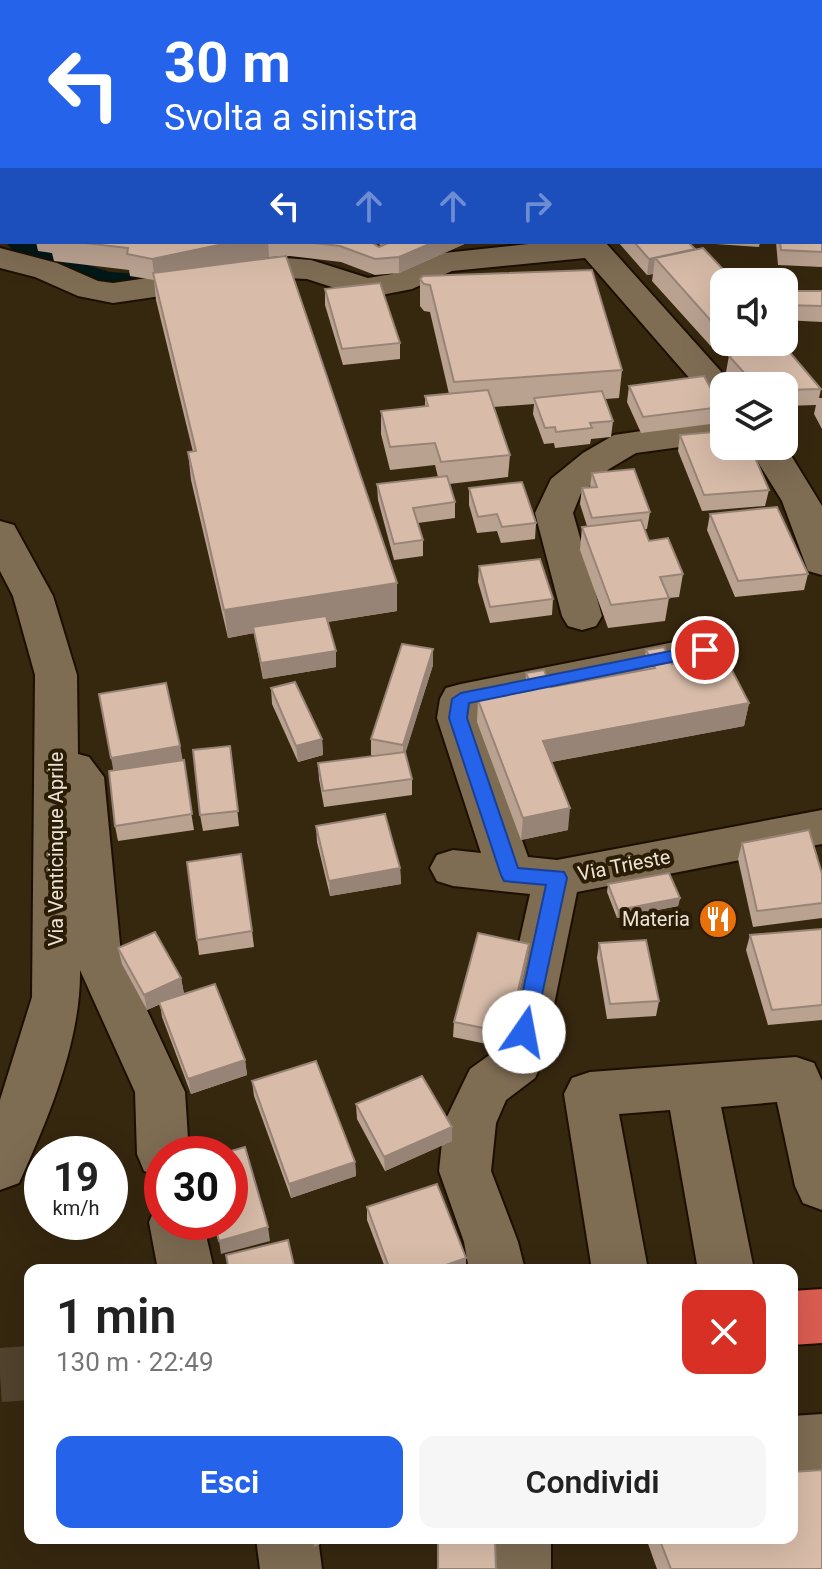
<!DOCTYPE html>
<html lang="it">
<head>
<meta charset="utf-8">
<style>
	body { margin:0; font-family:Roboto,sans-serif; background:#f6f6f6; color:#222; height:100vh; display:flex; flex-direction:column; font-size:30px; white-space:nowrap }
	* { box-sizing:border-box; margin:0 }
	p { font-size:26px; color:#767676 }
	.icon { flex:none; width:44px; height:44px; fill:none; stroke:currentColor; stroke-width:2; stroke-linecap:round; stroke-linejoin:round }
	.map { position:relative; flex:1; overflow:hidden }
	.panel { position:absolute; left:24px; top:1264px; width:774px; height:280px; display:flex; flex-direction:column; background:#fff; border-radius:16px; box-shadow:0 8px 32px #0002 }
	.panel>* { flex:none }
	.banner { position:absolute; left:0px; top:0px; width:822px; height:244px; box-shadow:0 8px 32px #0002; background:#2563eb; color:#fff; overflow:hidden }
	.buttons { position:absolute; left:710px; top:268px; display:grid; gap:16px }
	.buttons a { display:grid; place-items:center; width:88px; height:88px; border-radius:16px; background:#fff; box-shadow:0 8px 32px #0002; font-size:40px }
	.speed { position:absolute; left:24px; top:1136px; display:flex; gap:16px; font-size:40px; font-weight:700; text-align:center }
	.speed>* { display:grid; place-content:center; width:104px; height:104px; border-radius:50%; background:#fff; box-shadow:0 8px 32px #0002; line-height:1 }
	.speed small { font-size:20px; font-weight:400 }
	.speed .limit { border:12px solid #d22; background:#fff; color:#111 }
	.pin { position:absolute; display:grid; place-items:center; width:68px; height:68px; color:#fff; margin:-34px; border:4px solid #fff; border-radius:50%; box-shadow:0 2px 8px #0007 }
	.me { position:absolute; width:88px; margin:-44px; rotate:12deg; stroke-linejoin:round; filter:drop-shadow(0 0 6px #0008) }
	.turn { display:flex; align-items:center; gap:28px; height:168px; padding:0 32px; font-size:36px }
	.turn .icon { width:104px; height:104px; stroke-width:2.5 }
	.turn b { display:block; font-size:56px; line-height:68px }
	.lanes { display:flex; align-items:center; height:76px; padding:0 32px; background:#0003; justify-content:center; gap:40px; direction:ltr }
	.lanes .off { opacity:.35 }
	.round { display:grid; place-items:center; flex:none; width:84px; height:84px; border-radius:16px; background:#f6f6f6 }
	.overview { display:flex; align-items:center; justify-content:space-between; height:136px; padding:0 32px }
	h1 { font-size:48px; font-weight:600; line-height:60px }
	.action { display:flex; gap:16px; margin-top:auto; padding:16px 32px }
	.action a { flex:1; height:92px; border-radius:16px; background:#2563eb; color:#fff; font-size:32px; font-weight:600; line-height:92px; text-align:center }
	.action a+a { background:#f6f6f6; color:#222 }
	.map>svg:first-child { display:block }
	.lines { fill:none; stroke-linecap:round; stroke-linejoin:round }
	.canal { fill:#001818; fill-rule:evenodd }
	.highway-tunnel { stroke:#51432d; stroke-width:54; stroke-dasharray:54 27; stroke-linecap:butt }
	.minor-casing { stroke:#1d0f00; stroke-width:4 }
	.highway-casing { stroke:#1d0f00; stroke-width:4 }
	.minor { fill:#7e6c53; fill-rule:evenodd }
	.highway { fill:#db5d51; fill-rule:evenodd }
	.wall { fill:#baa291 }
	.shaded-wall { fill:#978476 }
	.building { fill:#d8bca9; stroke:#978476; stroke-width:2 }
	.route { fill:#2563eb; stroke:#184099; stroke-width:2 }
	.labels { text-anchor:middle; stroke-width:8; stroke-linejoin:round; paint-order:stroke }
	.street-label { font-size:20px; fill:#ede3d5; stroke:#2b1d05 }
	.poi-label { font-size:20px; fill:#ede3d5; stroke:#2b1d05; text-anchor:end }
</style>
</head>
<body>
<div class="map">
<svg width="822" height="1569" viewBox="0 0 822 1569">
	<rect width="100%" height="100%" fill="#36270f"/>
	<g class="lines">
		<path class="canal" d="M 6,242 L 40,242 L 84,264 L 110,272 L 180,277 L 185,283 L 180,289 C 137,300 32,280 6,242 Z"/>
		<path class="highway-tunnel" d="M 0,1375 L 30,1373"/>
		<defs>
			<path id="minor" d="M 456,0 L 484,0 L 455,2 Z
				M 820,137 L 822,137 L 822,155 L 820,155 Z
				M 547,242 L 605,242 L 734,386 L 724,386 L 724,407 L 712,404 L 585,258 L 452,271 L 412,289 L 366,298 L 307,279 L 286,278 L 113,303 L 78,296 L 35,277 L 0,268 L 0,248 L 57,263 L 98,281 L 113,283 L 286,258 L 311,260 L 368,278 L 392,274 L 444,253 Z
				M 724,419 L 724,441 L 636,453 L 609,469 L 581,493 L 573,513 L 602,616 L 596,626 L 582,630 L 568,626 L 562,616 L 535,513 L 551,479 L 583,453 L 614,435 Z
				M 784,444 L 822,506 L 822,575 L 808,571 L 782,501 L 748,446 Z
				M 0,521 L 14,525 L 53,596 L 77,675 L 78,754 L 89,757 L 104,777 L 121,954 L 185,1092 L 189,1154 L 162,1154 L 162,1177 L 144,1171 L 137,1154 L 135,1092 L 80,970 C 81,1041 48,1119 19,1183 L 0,1190 L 0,1100 L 32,997 L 35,675 L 13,596 L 0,571 Z
				M 705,636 L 719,640 L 725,650 L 719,660 L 480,710 L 479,718 L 528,857 L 557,860 L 822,810 L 822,844 L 577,892 L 542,1063 L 535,1078 L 506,1100 L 496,1123 L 491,1171 L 518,1242 L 525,1270 L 469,1270 L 464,1242 L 439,1171 L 444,1123 L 470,1069 L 495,1051 L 530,894 L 453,886 L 437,881 L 430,868 L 437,855 L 453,850 L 481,853 L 437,718 L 440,699 L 446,688 L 461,684 Z
				M 796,1057 L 814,1063 L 822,1081 L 822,1210 L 803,1203 L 795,1186 L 777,1102 L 721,1107 L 754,1270 L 698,1270 L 670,1110 L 619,1114 L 648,1270 L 592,1270 L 564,1094 L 572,1078 L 590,1072 Z
				M 162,1202 L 162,1222 L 203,1222 L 214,1270 L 158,1270 L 149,1222 L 157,1204 Z
				M 822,1414 L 822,1472 L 792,1476 L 792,1416 Z
				M 256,1538 L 318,1538 L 322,1569 L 260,1569 Z
				M 489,1538 L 551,1538 L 551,1569 L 489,1569 Z"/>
			<path id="highway" d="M 822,1289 L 822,1343 L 792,1345 L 792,1291 Z"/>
		</defs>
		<use href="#minor" class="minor-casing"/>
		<use href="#highway" class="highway-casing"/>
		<use href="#minor" class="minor"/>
		<use href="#highway" class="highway"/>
	</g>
	<path class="wall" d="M 0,0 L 42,0 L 41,2 L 10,2 Z
		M 97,0 L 141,0 L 140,2 L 97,2 Z
		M 226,0 L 290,0 L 293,2 L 228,2 Z
		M 295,0 L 421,0 L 418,2 L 298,2 Z
		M 535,0 L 584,0 L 582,2 L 535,2 Z
		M 612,0 L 665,0 L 663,2 L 619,2 Z
		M 822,0 L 822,74 L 820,73 L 820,2 Z
		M 820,78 L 822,78 L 822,137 L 820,137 Z
		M 820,146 L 822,147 L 822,192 L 820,192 Z
		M 822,212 L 822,267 L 778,265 L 776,242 L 820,242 Z
		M 36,242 L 371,242 L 379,247 L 382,246 L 376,242 L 469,242 L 399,273 L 375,275 L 341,262 L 290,256 L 269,257 L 250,261 L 397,611 L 328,622 L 336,667 L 263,679 L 254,633 L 228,638 L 191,480 L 188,452 L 193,452 L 156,300 L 154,280 L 130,276 L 129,270 L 54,261 L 52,253 L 38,251 Z
		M 618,242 L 688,242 L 724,342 L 763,342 L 717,353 L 652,281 L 653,274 L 647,275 Z
		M 701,242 L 760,242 L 759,247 L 701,243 Z
		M 420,279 L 622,370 L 619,398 L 605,399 L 613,421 L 611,437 L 591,439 L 590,444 L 555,448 L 554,443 L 544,444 L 533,414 L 534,404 L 493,407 L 510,455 L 508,477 L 449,484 L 455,502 L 455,518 L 418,523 L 423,540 L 423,556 L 394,560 L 378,500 L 377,484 L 438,477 L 435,465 L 390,470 L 381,434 L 381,411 L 425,407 L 425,396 L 449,394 L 430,312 L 424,311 L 420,306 Z
		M 325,289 L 400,343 L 400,359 L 343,365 L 325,305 Z
		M 784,291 L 822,291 L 822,322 L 784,320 Z
		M 729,356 L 821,389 L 819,398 L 822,398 L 822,429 L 814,414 L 816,405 L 784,406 L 784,386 L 739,386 L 726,372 Z
		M 629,386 L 721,407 L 718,423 L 641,433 L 627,402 Z
		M 680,435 L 769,490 L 765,506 L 702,511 L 678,451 Z
		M 592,473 L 650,512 L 647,529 L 644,529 L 649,541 L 683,574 L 679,597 L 669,598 L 665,621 L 608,628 L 580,550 L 582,527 L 587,526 L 580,504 L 582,488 L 590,487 Z
		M 469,488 L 536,523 L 535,539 L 501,543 L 497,531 L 477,533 L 469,505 Z
		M 710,514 L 808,574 L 804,590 L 735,597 L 707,530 Z
		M 479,566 L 553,599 L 552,615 L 490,623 L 478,582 Z
		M 433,649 L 433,665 L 405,753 L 412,779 L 412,795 L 324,807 L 319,779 L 318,763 L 375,756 L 371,755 L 371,739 Z
		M 646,650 L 749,703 L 744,726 L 551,762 L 568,830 L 521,840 L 477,722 L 478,700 L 525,692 L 526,673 L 551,687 L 643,670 Z
		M 271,688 L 322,739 L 323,755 L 298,762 L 272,704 Z
		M 180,746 L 194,830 L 118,841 L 115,826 L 113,770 Z
		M 230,746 L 239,826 L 203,831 L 200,815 Z
		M 316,826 L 400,868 L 401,884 L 330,896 L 317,842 Z
		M 742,843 L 822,874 L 822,918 L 753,927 L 738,859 Z
		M 608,884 L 680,898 L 678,906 L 617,918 L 607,892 Z
		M 822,929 L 822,1020 L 768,1025 L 746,950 L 750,935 Z
		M 252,931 L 254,947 L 199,955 L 197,940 Z
		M 599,943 L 659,1001 L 656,1016 L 607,1019 L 597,958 Z
		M 529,944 L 527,959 L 506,1048 L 453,1037 L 454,1022 Z
		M 118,948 L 181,978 L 184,994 L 245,1060 L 247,1075 L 191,1094 L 162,1017 L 160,1004 L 147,1010 L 122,964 Z
		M 252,1081 L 355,1162 L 356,1176 L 291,1198 L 254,1096 Z
		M 356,1104 L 452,1127 L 452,1141 L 385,1171 L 357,1119 Z
		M 367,1207 L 466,1258 L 466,1270 L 386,1270 L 367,1220 Z
		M 646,1538 L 792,1538 L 822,1569 L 657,1569 Z"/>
	<path class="shaded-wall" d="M 126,0 L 141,0 L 140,2 L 126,2 Z
		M 397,0 L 421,0 L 418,2 L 394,2 Z
		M 564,0 L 584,0 L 582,2 L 562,2 Z
		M 652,0 L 665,0 L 663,2 L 652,2 Z
		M 233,242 L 268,242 L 269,257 L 155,281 L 152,259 Z
		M 434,242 L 469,242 L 399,273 L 399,257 Z
		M 695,249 L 655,258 L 653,274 L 647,275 L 649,259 Z
		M 724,330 L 724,342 L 763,342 L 717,353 L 720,331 Z
		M 397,583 L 397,611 L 255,633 L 253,627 L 254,633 L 228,638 L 224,610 Z
		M 433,649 L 433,665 L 403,761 L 403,745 Z
		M 336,651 L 336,667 L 263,679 L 261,663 Z
		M 749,703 L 744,726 L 541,764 L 543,741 Z
		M 322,739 L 323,755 L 298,762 L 296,746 Z
		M 180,746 L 183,762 L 114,774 L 111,758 Z
		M 570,808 L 568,830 L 521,840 L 523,818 Z
		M 400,868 L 401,884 L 330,896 L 329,881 Z
		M 680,898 L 678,906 L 617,918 L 618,910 Z
		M 529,944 L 527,959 L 506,1048 L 508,1033 Z
		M 181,978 L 184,994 L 147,1010 L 144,995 Z
		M 245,1060 L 247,1075 L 191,1094 L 188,1079 Z
		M 452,1127 L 452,1141 L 385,1171 L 384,1157 Z
		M 355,1162 L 356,1176 L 291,1198 L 289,1184 Z
		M 268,1227 L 270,1241 L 221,1254 L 219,1241 Z
		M 466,1258 L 466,1270 L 432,1270 Z
		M 320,1538 L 333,1538 L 314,1547 L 313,1541 Z"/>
	<path class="building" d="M 244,0 L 290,0 L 293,2 L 247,2 Z
		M 323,0 L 369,0 L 372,2 L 325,2 Z
		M 369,0 L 397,0 L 394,2 L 372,2 Z
		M 777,0 L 794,0 L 793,2 L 775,2 Z
		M 794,0 L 822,0 L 822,52 L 820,52 L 820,2 L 793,2 Z
		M 820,78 L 822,78 L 822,101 L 820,100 Z
		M 820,146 L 822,147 L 822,176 L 820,176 Z
		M 820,212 L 822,212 L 822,252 L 781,250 L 780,242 L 820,242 Z
		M 77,242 L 233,242 L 152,259 L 127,254 L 128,248 Z
		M 306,242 L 371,242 L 379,247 L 390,242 L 434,242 L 399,257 L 375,259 L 340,246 Z
		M 634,242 L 688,242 L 695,249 L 649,259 Z
		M 703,248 L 735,282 L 724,282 L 724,330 L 720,331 L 655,258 Z
		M 286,256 L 397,583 L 224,610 L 188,452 L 196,451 L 153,273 Z
		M 592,270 L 622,370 L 454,382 L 430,285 L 424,284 L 420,279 L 423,276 Z
		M 380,283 L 400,343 L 342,349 L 325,289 Z
		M 784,291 L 822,291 L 822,306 L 784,305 Z
		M 781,342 L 821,389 L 784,390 L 784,386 L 756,386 L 729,356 Z
		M 704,376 L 721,407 L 643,417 L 629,386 Z
		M 488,390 L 510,455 L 441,462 L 435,443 L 390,447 L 381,411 L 428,406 L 425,396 Z
		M 602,391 L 613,421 L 590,423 L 592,428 L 556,432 L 555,427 L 545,428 L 534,398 Z
		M 724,431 L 724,446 L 750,446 L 769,490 L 704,495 L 680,435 Z
		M 634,469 L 650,512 L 592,518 L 582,488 L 597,487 L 592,473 Z
		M 447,476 L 455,502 L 413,508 L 423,540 L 394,544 L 377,484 Z
		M 522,482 L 536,523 L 502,527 L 497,514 L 478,517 L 469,488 Z
		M 777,507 L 808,574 L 738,581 L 710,514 Z
		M 641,520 L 649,541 L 668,538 L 683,574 L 660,577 L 669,598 L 611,605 L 582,527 Z
		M 540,559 L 553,599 L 490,607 L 479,566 Z
		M 326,616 L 336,651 L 261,663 L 253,627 Z
		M 402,644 L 433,649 L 403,745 L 371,739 Z
		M 664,647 L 672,664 L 724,655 L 749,703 L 543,741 L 570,808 L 523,818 L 478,700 L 533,690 L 526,673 L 544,670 L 551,687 L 655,668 L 646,650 Z
		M 295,682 L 322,739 L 296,746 L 271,688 Z
		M 166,683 L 180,746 L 111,758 L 99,694 Z
		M 230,746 L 238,811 L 200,815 L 193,750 Z
		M 405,752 L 412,779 L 323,791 L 318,763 Z
		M 184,760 L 192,814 L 115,826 L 109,771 Z
		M 385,814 L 400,868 L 329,881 L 316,826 Z
		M 809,830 L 822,874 L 822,903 L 757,911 L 742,843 Z
		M 241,854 L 252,931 L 197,940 L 187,862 Z
		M 669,873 L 680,898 L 618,910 L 608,884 Z
		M 822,929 L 822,1005 L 772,1010 L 750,935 Z
		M 155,932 L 181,978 L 144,995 L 118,948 Z
		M 478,933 L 529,944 L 508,1033 L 454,1022 Z
		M 646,940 L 659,1001 L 610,1004 L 599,943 Z
		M 215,984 L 245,1060 L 188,1079 L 159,1002 Z
		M 316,1061 L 355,1162 L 289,1184 L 252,1081 Z
		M 422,1076 L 452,1127 L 384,1157 L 356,1104 Z
		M 245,1147 L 268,1227 L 219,1241 L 214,1222 L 230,1222 L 230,1154 L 221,1154 Z
		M 437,1184 L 466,1258 L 432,1270 L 390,1270 L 367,1207 Z
		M 288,1240 L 295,1270 L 229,1270 L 226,1255 Z
		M 822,1470 L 822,1569 L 671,1569 L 659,1538 L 792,1538 L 792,1472 Z
		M 438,1539 L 495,1541 L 496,1569 L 438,1569 Z"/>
	<path class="route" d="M 705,644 L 713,650 L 711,654 L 469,703 L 467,718 L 518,868 L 564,872 L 567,878 L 534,1032 L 531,1038 L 524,1041 L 517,1038 L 514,1032 L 546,885 L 504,881 L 501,875 L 449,718 L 452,699 L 461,693 Z"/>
	<defs>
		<symbol id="restaurant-disc" viewBox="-11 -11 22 22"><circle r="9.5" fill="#e8710a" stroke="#2b1d05"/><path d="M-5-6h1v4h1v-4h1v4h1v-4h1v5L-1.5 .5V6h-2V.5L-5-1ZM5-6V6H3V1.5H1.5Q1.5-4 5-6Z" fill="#fff"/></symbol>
	</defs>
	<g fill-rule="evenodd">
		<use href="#restaurant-disc" x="696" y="897" width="44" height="44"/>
	</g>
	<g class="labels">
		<g class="street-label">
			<text transform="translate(56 849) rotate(-90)" y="7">Via Venticinque Aprile</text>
			<text transform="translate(624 865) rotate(-11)" y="7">Via Trieste</text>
		</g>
		<g class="poi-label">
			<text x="690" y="926">Materia</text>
		</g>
	</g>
</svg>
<div class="buttons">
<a><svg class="icon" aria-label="sound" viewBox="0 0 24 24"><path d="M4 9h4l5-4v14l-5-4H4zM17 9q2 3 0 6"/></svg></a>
<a><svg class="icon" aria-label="layers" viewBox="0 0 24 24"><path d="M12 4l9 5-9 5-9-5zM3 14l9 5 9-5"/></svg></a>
</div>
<div class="speed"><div>19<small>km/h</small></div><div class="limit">30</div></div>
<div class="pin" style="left:705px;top:650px;background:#d93025"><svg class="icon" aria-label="arrive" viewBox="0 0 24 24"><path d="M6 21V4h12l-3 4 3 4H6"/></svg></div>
<svg class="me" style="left:524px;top:1032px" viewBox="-20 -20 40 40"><circle r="19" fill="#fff"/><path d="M0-13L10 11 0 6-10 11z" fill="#2563eb"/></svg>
<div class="banner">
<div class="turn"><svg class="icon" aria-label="left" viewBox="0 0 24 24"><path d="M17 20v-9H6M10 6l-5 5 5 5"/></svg><div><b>30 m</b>Svolta a sinistra</div></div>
<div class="lanes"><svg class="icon" aria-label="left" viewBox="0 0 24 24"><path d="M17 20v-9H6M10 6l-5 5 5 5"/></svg><svg class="icon off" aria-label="ahead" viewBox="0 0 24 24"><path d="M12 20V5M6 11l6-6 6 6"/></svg><svg class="icon off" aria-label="ahead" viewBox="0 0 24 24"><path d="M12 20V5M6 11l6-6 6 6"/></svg><svg class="icon off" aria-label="right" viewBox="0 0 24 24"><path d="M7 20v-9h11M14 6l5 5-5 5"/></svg></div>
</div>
<section class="panel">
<div class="overview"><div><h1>1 min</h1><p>130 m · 22:49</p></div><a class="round" style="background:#d93025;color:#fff"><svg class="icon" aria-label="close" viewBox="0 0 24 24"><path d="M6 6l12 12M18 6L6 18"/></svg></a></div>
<div class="action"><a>Esci</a><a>Condividi</a></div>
</section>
</div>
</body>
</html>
